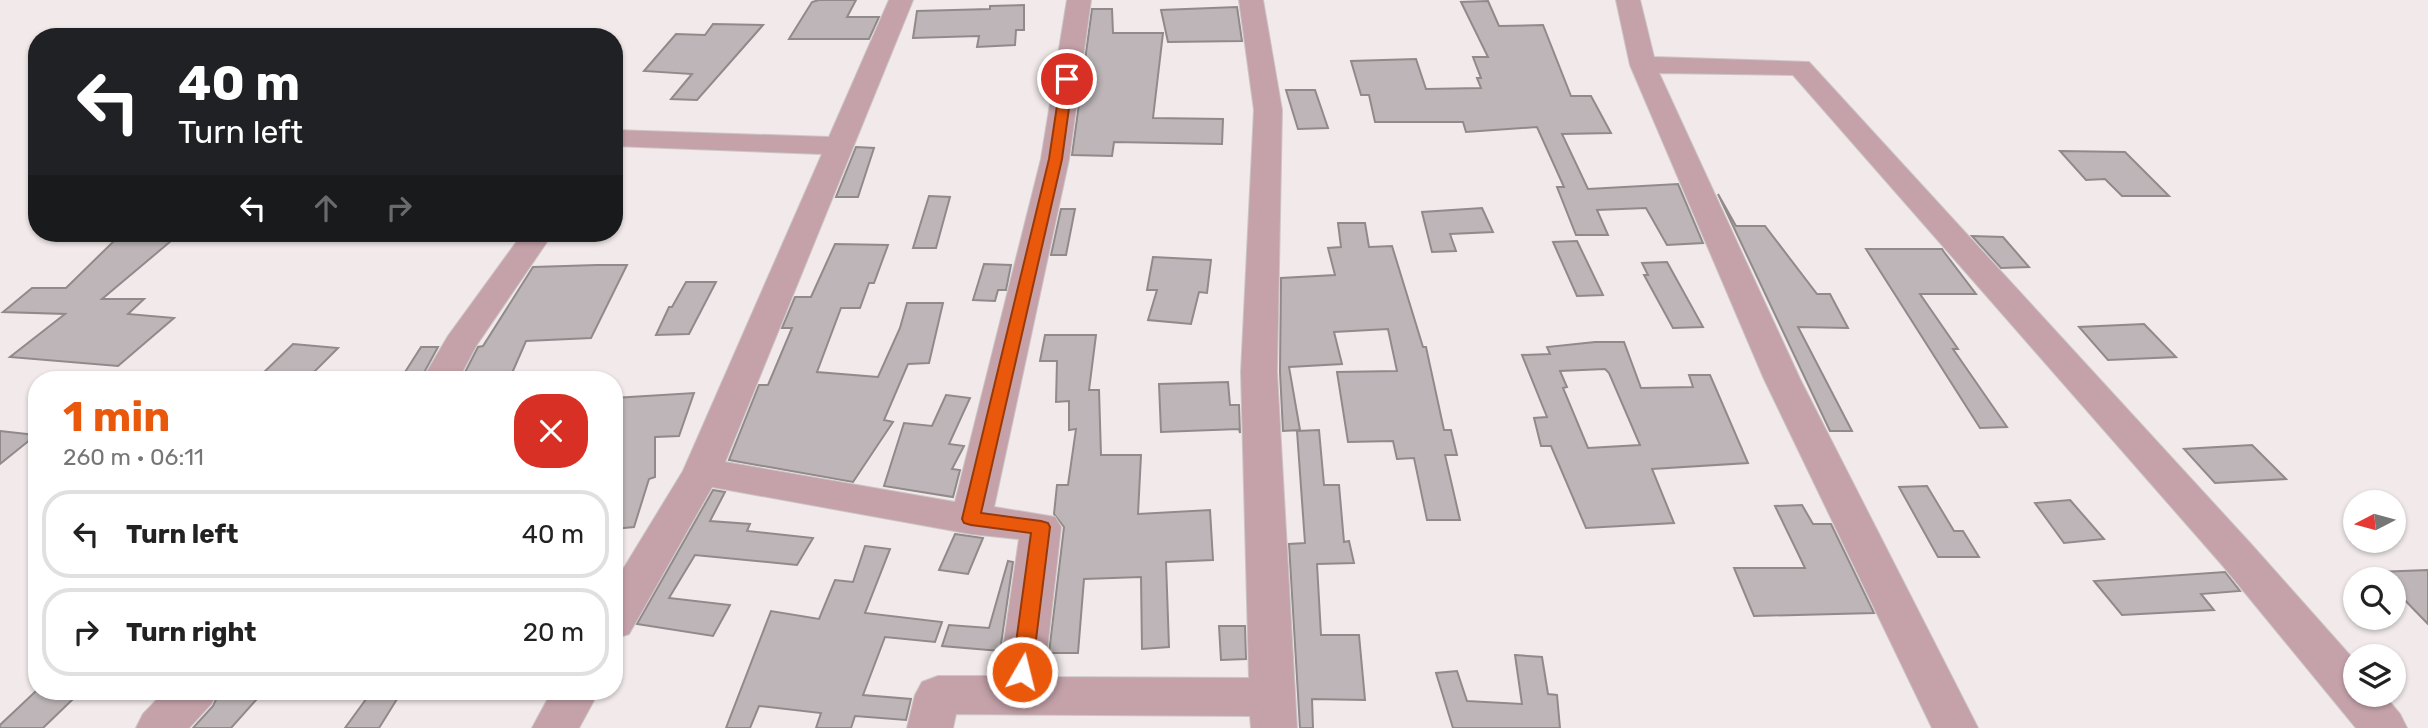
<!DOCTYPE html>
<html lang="en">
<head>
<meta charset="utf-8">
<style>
	body { margin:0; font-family:Rubik,sans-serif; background:#f6f6f6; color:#222; height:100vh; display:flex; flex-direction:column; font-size:26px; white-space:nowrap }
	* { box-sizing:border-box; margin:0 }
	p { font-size:23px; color:#767676 }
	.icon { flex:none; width:38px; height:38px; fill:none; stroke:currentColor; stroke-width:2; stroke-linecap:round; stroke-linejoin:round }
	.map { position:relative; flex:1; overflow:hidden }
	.side { position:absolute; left:28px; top:371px; width:595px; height:329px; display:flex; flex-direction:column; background:#fff; border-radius:28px; box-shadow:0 2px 5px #0004 }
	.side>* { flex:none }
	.guide { position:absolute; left:28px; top:28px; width:595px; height:214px; border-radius:28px; box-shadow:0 2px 5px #0004; background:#202124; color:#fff; overflow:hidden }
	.needle { width:46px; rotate:264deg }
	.controls { position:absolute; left:2343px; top:490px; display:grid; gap:14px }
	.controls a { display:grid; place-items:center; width:63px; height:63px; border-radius:50%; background:#fff; box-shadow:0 2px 5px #0004; font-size:35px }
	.pin { position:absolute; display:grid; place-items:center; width:60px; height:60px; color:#fff; margin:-30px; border:4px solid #fff; border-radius:50%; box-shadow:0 2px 7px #0007 }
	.me { position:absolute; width:77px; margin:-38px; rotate:8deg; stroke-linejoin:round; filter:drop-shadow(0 0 5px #0008) }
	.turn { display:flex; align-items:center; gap:24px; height:147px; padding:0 35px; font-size:32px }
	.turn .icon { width:91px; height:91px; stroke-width:2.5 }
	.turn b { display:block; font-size:49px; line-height:60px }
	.lanes { display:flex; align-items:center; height:66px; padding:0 35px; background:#0003; justify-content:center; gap:35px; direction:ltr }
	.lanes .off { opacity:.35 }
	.round { display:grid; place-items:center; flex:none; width:74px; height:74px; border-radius:28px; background:#f6f6f6 }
	.head { display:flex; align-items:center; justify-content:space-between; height:119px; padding:0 35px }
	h1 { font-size:42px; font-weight:700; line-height:52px; color:#ea580c }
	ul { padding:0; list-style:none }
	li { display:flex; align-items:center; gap:21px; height:88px; margin:0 14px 10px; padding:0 21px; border:4px solid #e0e0e0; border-radius:28px }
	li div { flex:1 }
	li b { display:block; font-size:26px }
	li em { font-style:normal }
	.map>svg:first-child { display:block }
	.building { fill:#bdb5b7; stroke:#918a8b; stroke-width:2; fill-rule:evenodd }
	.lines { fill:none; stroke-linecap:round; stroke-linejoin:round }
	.minor-casing { stroke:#ccc5c6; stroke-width:2 }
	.minor { fill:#c5a2aa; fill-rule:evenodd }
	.route { fill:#ea580c; stroke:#983908; stroke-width:2 }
</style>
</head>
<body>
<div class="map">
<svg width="2428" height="728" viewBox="0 0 2428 728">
	<rect width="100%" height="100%" fill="#f1e9ea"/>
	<path class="building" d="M 819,0 L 856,0 L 847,17 L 879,17 L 869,39 L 789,39 L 812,2 Z
		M 1488,1 L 1499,26 L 1543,25 L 1571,96 L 1591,96 L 1611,133 L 1562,134 L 1588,189 L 1678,184 L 1703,243 L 1667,245 L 1646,208 L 1597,210 L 1608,235 L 1576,235 L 1557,187 L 1564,187 L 1537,127 L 1466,132 L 1463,122 L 1375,122 L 1369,95 L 1361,95 L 1351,61 L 1416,59 L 1426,89 L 1481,88 L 1477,78 L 1481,78 L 1473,57 L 1488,57 L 1461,2 Z
		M 1024,5 L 1024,30 L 1016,30 L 1015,45 L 977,47 L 979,36 L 913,38 L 917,11 L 990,9 L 990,6 Z
		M 1237,7 L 1242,41 L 1168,42 L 1161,10 Z
		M 1092,9 L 1112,9 L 1113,33 L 1163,33 L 1153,118 L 1223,119 L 1222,144 L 1114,142 L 1112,156 L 1072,155 Z
		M 713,24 L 763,25 L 697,100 L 671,99 L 692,74 L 644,71 L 676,34 L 705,35 Z
		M 1286,90 L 1315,90 L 1328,128 L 1298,129 Z
		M 856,147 L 874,148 L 858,197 L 836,197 Z
		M 2060,151 L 2125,152 L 2169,196 L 2122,196 L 2105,179 L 2086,180 Z
		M 1718,194 L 1736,226 L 1765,226 L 1817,294 L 1830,294 L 1848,328 L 1798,327 L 1852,431 L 1830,431 Z
		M 929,196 L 950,197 L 936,248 L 913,248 Z
		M 1482,208 L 1493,232 L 1450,234 L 1456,251 L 1432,252 L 1422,212 Z
		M 1061,209 L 1075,209 L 1066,255 L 1051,255 Z
		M 1338,223 L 1365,223 L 1369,247 L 1392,246 L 1423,347 L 1426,347 L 1444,430 L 1451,430 L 1457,455 L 1445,455 L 1460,520 L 1427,520 L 1414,458 L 1397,459 L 1393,441 L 1348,442 L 1337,372 L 1397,371 L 1388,329 L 1334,332 L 1342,364 L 1289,367 L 1300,430 L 1283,431 L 1280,372 L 1281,278 L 1335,275 L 1328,248 L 1341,247 Z
		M 1972,236 L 2003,237 L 2029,267 L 2001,268 Z
		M 116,239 L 171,241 L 102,299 L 144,299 L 128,314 L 174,318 L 118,366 L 10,357 L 65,314 L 3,312 L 32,288 L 66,288 Z
		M 1577,241 L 1603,295 L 1577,296 L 1553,242 Z
		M 835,244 L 888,245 L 874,283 L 869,283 L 860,308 L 841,308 L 817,372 L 878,377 L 900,328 L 907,303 L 943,303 L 929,363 L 908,364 L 884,420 L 893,422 L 853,482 L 729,460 L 759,385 L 768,385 L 792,328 L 782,328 L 795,297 L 811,297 Z
		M 1866,249 L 1942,249 L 1944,252 L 1976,294 L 1920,294 L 1958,349 L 1953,349 L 2007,427 L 1980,428 Z
		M 1153,257 L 1211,260 L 1207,293 L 1199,292 L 1191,324 L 1148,320 L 1157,290 L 1147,290 Z
		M 1667,262 L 1703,327 L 1673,328 L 1644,275 L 1648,275 L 1642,263 Z
		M 984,264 L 1011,265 L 1006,290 L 998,290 L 995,301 L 973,300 Z
		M 597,265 L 627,265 L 591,338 L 526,341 L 509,380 L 461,380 L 478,347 L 483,346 L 533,267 Z
		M 686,282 L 716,282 L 689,334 L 656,335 L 669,307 L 672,307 Z
		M 2144,324 L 2176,357 L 2108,360 L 2079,327 Z
		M 1045,335 L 1096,335 L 1089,390 L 1099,390 L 1101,455 L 1141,455 L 1138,514 L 1210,510 L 1213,560 L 1166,562 L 1169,647 L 1142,649 L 1141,577 L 1084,579 L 1078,653 L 1049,653 L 1064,527 L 1054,514 L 1057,485 L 1068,485 L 1076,429 L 1069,430 L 1069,401 L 1056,402 L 1057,361 L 1040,361 Z
		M 1595,342 L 1624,342 L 1641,388 L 1693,387 L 1689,375 L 1710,375 L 1748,463 L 1652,469 L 1674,523 L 1586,528 L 1551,446 L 1541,446 L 1534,418 L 1547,417 L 1522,355 L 1550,354 L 1547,347 ZM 1605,369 L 1609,373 L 1640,445 L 1588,448 L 1563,388 L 1567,387 L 1560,371 Z
		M 293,344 L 338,348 L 306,380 L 256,380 Z
		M 421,347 L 438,347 L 420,380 L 400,380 Z
		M 1228,382 L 1230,405 L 1239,405 L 1240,433 L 1239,429 L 1161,432 L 1159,384 Z
		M 694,393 L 679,436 L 655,437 L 655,477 L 649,479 L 634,527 L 614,529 L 614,398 Z
		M 946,395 L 970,398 L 949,444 L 964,446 L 952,469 L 960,470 L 953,497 L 884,486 L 904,423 L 932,426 Z
		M 1319,430 L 1324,485 L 1339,485 L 1344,542 L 1349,541 L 1354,563 L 1317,564 L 1321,635 L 1359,635 L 1365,700 L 1312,699 L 1313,728 L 1300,728 L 1289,544 L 1305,543 L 1297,431 Z
		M 0,431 L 36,435 L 0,464 Z
		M 2252,445 L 2286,479 L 2215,483 L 2184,449 Z
		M 1927,486 L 1954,531 L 1963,531 L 1979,557 L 1938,557 L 1899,487 Z
		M 713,490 L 725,492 L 710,521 L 750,524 L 747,531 L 813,538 L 797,565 L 695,555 L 669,598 L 730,605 L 713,636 L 637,624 Z
		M 2070,500 L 2104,539 L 2064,543 L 2035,503 Z
		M 1802,505 L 1813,524 L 1831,524 L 1874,613 L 1754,616 L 1734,568 L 1805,568 L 1775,506 Z
		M 955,534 L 983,538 L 968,574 L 939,570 Z
		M 865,546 L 890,549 L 865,613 L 942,622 L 935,642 L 885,637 L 863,695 L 911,699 L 906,720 L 855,716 L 851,728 L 816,728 L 821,713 L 759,706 L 750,728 L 726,728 L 771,611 L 819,619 L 835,580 L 853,582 Z
		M 1008,561 L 1013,562 L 1000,651 L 942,646 L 949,625 L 989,628 Z
		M 2428,570 L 2428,624 L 2394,589 L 2394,579 L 2384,579 L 2378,572 Z
		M 2225,572 L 2240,591 L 2201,594 L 2214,610 L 2122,615 L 2094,581 Z
		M 1219,626 L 1245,626 L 1246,659 L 1221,660 Z
		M 1515,655 L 1542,657 L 1548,694 L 1557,695 L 1560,728 L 1453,728 L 1436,673 L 1457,671 L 1467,701 L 1522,704 Z
		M 37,690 L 74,698 L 43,728 L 0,728 L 0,725 Z
		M 220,691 L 264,691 L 231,728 L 193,728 L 213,706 Z
		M 372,691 L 402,691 L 379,728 L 345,728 Z"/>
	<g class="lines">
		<defs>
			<path id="minor" d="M 889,0 L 913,0 L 725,462 L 955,502 L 1041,159 L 1067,0 L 1091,0 L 1069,159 L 994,507 L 1055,517 L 1061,527 L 1044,677 L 1249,678 L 1241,372 L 1254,110 L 1239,0 L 1263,0 L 1282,110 L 1277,372 L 1297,728 L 1251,728 L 1250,716 L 956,714 L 953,728 L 907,728 L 915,695 L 922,682 L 938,676 L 999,676 L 1019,539 L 971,534 L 712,487 L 629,634 L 614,639 L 614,584 L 683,471 L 822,154 L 614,146 L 614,130 L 829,137 Z
				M 1616,0 L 1640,0 L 1654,57 L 1809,62 L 2251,544 L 2356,662 L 2356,695 L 2384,695 L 2400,714 L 2407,728 L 2356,728 L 2223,566 L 1793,75 L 1659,73 L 1800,379 L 1978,728 L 1932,728 L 1764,379 L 1630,65 Z
				M 523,233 L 553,233 L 476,346 L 458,380 L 422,380 L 448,336 Z
				M 165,691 L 218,691 L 211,704 L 189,728 L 136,728 L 143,714 Z
				M 552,691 L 599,691 L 579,728 L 532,728 Z"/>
		</defs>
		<use href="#minor" class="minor-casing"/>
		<use href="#minor" class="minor"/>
	</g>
	<path class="route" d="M 1067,76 L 1073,79 L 1062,159 L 981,513 L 1041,521 L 1048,523 L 1050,527 L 1032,672 L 1029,678 L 1022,680 L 1015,678 L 1012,672 L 1031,533 L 971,525 L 964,523 L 962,519 L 1049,159 L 1061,79 Z"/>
</svg>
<div class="controls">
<a><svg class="needle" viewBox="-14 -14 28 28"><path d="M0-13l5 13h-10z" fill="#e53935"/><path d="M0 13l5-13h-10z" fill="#767676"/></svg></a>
<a><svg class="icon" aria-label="search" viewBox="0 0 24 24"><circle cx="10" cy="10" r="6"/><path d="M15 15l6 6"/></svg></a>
<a><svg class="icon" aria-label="layers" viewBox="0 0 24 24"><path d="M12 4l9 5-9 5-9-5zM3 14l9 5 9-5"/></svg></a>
</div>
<div class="pin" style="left:1067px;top:79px;background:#d93025"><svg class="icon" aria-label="arrive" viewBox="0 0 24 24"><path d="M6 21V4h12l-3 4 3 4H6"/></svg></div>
<svg class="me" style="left:1022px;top:672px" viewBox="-20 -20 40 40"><circle r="17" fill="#ea580c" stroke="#fff" stroke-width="3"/><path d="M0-11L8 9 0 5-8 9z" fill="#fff"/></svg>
<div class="guide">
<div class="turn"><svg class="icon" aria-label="left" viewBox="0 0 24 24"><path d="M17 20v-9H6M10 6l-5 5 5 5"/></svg><div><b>40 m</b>Turn left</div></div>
<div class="lanes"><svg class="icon" aria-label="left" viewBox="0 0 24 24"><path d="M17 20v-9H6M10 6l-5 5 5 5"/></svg><svg class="icon off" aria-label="ahead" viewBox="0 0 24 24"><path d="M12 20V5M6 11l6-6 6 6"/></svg><svg class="icon off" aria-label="right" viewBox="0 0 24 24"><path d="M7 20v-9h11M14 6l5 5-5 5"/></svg></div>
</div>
<section class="side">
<div class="head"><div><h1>1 min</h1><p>260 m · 06:11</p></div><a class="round" style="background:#d93025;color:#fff"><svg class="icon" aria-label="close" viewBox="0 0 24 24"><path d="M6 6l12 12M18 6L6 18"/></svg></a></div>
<ul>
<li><svg class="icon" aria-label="left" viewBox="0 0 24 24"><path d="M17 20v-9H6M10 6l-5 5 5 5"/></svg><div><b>Turn left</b></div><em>40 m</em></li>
<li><svg class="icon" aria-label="right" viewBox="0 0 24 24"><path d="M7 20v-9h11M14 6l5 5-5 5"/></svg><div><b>Turn right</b></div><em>20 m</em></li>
</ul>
</section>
</div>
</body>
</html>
